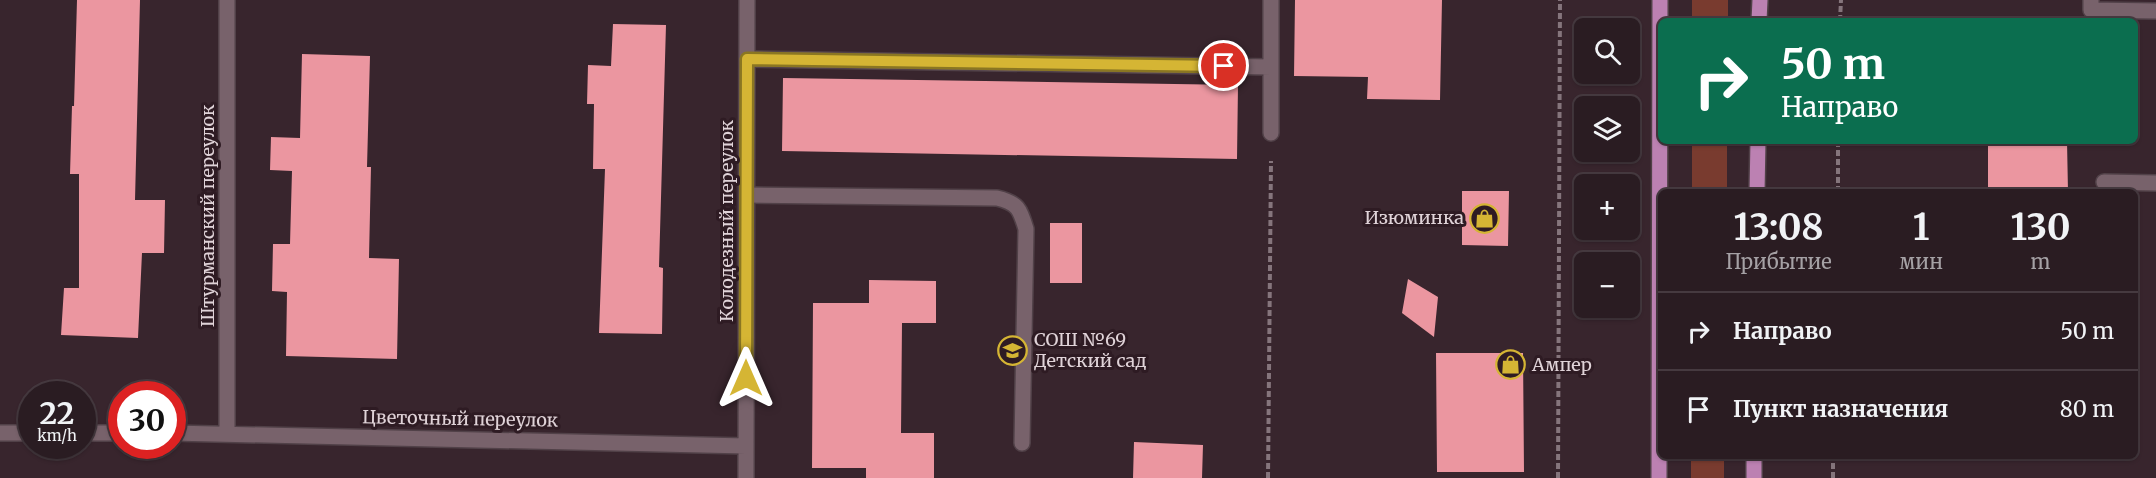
<!DOCTYPE html>
<html lang="ru">
<head>
<meta charset="utf-8">
<style>
	body { margin:0; font-family:Merriweather,serif; background:#36292f; color:#f1f3f6; height:100vh; display:flex; flex-direction:column; font-size:22px; white-space:nowrap }
	* { box-sizing:border-box; margin:0 }
	p { font-size:20px; color:#a5a1a5 }
	.icon { flex:none; width:33px; height:33px; fill:none; stroke:currentColor; stroke-width:2; stroke-linecap:round; stroke-linejoin:round }
	.map { position:relative; flex:1; overflow:hidden }
	.panel { position:absolute; left:1658px; top:189px; width:480px; height:270px; display:flex; flex-direction:column; background:#2a1c22; border-radius:9px; box-shadow:0 2px 4px #0004,0 0 0 2px #463a40 }
	.panel>* { flex:none }
	.hud { position:absolute; left:1658px; top:18px; width:480px; height:126px; border-radius:9px; box-shadow:0 2px 4px #0004,0 0 0 2px #463a40; background:#0b6e4f; color:#fff; overflow:hidden }
	.tools { position:absolute; left:1574px; top:18px; display:grid; gap:12px }
	.tools a { display:grid; place-items:center; width:66px; height:66px; border-radius:9px; background:#2a1c22; box-shadow:0 2px 4px #0004,0 0 0 2px #463a40; font-size:30px }
	.speed { position:absolute; left:18px; top:381px; display:flex; gap:12px; font-size:30px; font-weight:700; text-align:center }
	.speed>* { display:grid; place-content:center; width:78px; height:78px; border-radius:50%; background:#2a1c22; box-shadow:0 2px 4px #0004,0 0 0 2px #463a40; line-height:1 }
	.speed small { font-size:15px; font-weight:400 }
	.speed .limit { border:9px solid #d22; background:#fff; color:#111 }
	.pin { position:absolute; display:grid; place-items:center; width:51px; height:51px; color:#fff; margin:-26px; border:3px solid #fff; border-radius:50%; box-shadow:0 2px 6px #0007 }
	.me { position:absolute; width:66px; margin:-33px; rotate:0deg; stroke-linejoin:round; filter:drop-shadow(0 0 4px #0008) }
	.turn { display:flex; align-items:center; gap:21px; height:126px; padding:0 24px; font-size:27px }
	.turn .icon { width:78px; height:78px; stroke-width:2.5 }
	.turn b { display:block; font-size:42px; line-height:51px }
	.eta { display:flex; justify-content:space-evenly; align-items:center; height:102px; text-align:center }
	.eta b { font-size:36px; font-weight:700; line-height:42px }
	ul { padding:0; list-style:none }
	li { display:flex; align-items:center; gap:18px; height:78px; padding:0 24px; border-top:2px solid #463a40 }
	li div { flex:1 }
	li b { display:block; font-size:22px }
	li em { font-style:normal }
	.map>svg:first-child { display:block }
	.green { fill:#793b2f }
	.building { fill:#eb96a0 }
	.lines { fill:none; stroke-linecap:round; stroke-linejoin:round }
	.lane-casing { stroke:#514148; stroke-width:18 }
	.street-casing { stroke:#514148; stroke-width:18 }
	.primary-casing { stroke:#514148; stroke-width:18 }
	.path { stroke:#85757c; stroke-width:4; stroke-dasharray:6 3; stroke-linecap:butt }
	.lane { stroke:#78626b; stroke-width:15 }
	.street { stroke:#78626b; stroke-width:15 }
	.primary { stroke:#bc81b2; stroke-width:15 }
	.route-casing { stroke:#8a7622; stroke-width:15 }
	.route { stroke:#d5b534; stroke-width:10 }
	.labels { text-anchor:middle; stroke-width:6; stroke-linejoin:round; paint-order:stroke }
	.street-label { font-size:18px; fill:#e0d3d8; stroke:#2e1b23 }
	.poi-label { font-size:18px; fill:#e0d3d8; stroke:#2e1b23; text-anchor:start }
</style>
</head>
<body>
<div class="map">
<svg width="2156" height="478" viewBox="0 0 2156 478">
	<rect width="100%" height="100%" fill="#38252d"/>
	<path class="green" d="M 1692,0 L 1728,0 L 1728,21 L 1692,21 Z
		M 1692,141 L 1727,141 L 1727,192 L 1692,192 Z
		M 1691,456 L 1724,456 L 1724,478 L 1691,478 Z"/>
	<path class="building" d="M 77,0 L 140,0 L 135,200 L 165,200 L 164,253 L 142,253 L 138,338 L 61,335 L 64,288 L 79,288 L 79,174 L 70,174 L 72,106 L 74,106 Z
		M 1295,0 L 1442,0 L 1440,100 L 1367,99 L 1368,77 L 1294,76 Z
		M 613,24 L 666,25 L 659,267 L 663,268 L 662,334 L 599,333 L 605,169 L 593,169 L 594,104 L 587,104 L 588,65 L 611,66 Z
		M 302,54 L 370,56 L 367,167 L 371,167 L 369,258 L 399,259 L 397,359 L 286,356 L 287,292 L 272,291 L 273,244 L 290,244 L 292,171 L 270,170 L 271,137 L 300,138 Z
		M 783,78 L 1238,85 L 1237,159 L 782,151 Z
		M 1988,141 L 2067,141 L 2068,192 L 1988,192 Z
		M 1462,191 L 1509,191 L 1508,246 L 1462,245 Z
		M 1050,223 L 1082,223 L 1082,283 L 1050,283 Z
		M 1408,279 L 1438,297 L 1434,337 L 1402,313 Z
		M 869,280 L 936,281 L 936,323 L 902,323 L 901,433 L 934,433 L 934,478 L 866,478 L 866,468 L 812,468 L 813,303 L 869,303 Z
		M 1436,353 L 1523,353 L 1524,472 L 1437,472 Z
		M 1134,442 L 1203,445 L 1202,478 L 1133,478 Z"/>
	<g class="lines">
		<defs>
			<path id="lane" d="M 1271,0 L 1271,133
				M 2091,0 L 2091,10 L 2156,11
				M 747,59 L 1271,67
				M 2104,182 L 2156,183
				M 747,195 L 997,198 C 1018,203 1020,209 1026,229 L 1022,443"/>
			<path id="street" d="M 0,433 L 32,433
				M 82,433 L 122,433
				M 172,433 L 746,446
				M 227,433 L 227,0
				M 746,478 L 747,0"/>
			<path id="primary" d="M 1759,21 L 1760,0
				M 1757,192 L 1758,141
				M 1659,478 L 1660,0
				M 1754,478 L 1754,456"/>
		</defs>
		<use href="#lane" class="lane-casing"/>
		<use href="#street" class="street-casing"/>
		<use href="#primary" class="primary-casing"/>
		<path class="path" d="M 1840,21 L 1841,0
			M 1838,192 L 1838,141
			M 1268,478 L 1271,161
			M 1558,478 L 1560,0
			M 1833,478 L 1833,456"/>
		<use href="#lane" class="lane"/>
		<use href="#street" class="street"/>
		<use href="#primary" class="primary"/>
	</g>
	<g class="lines">
		<defs>
			<path id="route" d="M 746,378 L 747,59 L 1224,66"/>
		</defs>
		<use href="#route" class="route-casing"/>
		<use href="#route" class="route"/>
	</g>
	<defs>
		<symbol id="shop-ring" viewBox="-11 -11 22 22"><circle r="9.5" fill="#2e1b23" stroke="#d5b534" stroke-width="1.5"/><path d="M-5-2.5h2.3a2.7 3.5 0 0 1 5.4 0H5L5.5 6h-11ZM-1.5-2.5h3a1.5 2.3 0 0 0-3 0Z" fill="#d5b534"/></symbol>
		<symbol id="school-ring" viewBox="-11 -11 22 22"><circle r="9.5" fill="#2e1b23" stroke="#d5b534" stroke-width="1.5"/><path d="M0-5L7-2L0 1L-7-2ZM-4 1L0 2.5L4 1V4Q0 6-4 4Z" fill="#d5b534"/></symbol>
	</defs>
	<g fill-rule="evenodd">
		<use href="#shop-ring" x="1468" y="202" width="33" height="33"/>
		<use href="#school-ring" x="996" y="334" width="33" height="33"/>
		<use href="#shop-ring" x="1494" y="348" width="33" height="33"/>
	</g>
	<g class="labels">
		<g class="street-label">
			<text transform="translate(208 216) rotate(-90)" y="6">Штурманский переулок</text>
			<text transform="translate(727 221) rotate(-90)" y="6">Колодезный переулок</text>
			<text transform="translate(460 419) rotate(1)" y="6">Цветочный переулок</text>
		</g>
		<g class="poi-label">
			<text x="1464" y="224" text-anchor="end">Изюминка</text>
			<text x="1034" y="346">СОШ №69<tspan x="1034" dy="21">Детский сад</tspan></text>
			<text x="1532" y="371">Ампер</text>
		</g>
	</g>
</svg>
<div class="tools">
<a><svg class="icon" aria-label="search" viewBox="0 0 24 24"><circle cx="10" cy="10" r="6"/><path d="M15 15l6 6"/></svg></a>
<a><svg class="icon" aria-label="layers" viewBox="0 0 24 24"><path d="M12 4l9 5-9 5-9-5zM3 14l9 5 9-5"/></svg></a>
<a>+</a>
<a>−</a>
</div>
<div class="speed"><div>22<small>km/h</small></div><div class="limit">30</div></div>
<div class="pin" style="left:1224px;top:66px;background:#d93025"><svg class="icon" aria-label="arrive" viewBox="0 0 24 24"><path d="M6 21V4h12l-3 4 3 4H6"/></svg></div>
<svg class="me" style="left:746px;top:378px" viewBox="-20 -20 40 40"><path d="M0-17L14 15 0 8-14 15z" fill="#d5b534" stroke="#fff" stroke-width="4"/></svg>
<div class="hud">
<div class="turn"><svg class="icon" aria-label="right" viewBox="0 0 24 24"><path d="M7 20v-9h11M14 6l5 5-5 5"/></svg><div><b>50 m</b>Направо</div></div>
</div>
<section class="panel">
<div class="eta">
<div><b>13:08</b><p>Прибытие</p></div>
<div><b>1</b><p>мин</p></div>
<div><b>130</b><p>m</p></div>
</div>
<ul>
<li><svg class="icon" aria-label="right" viewBox="0 0 24 24"><path d="M7 20v-9h11M14 6l5 5-5 5"/></svg><div><b>Направо</b></div><em>50 m</em></li>
<li><svg class="icon" aria-label="arrive" viewBox="0 0 24 24"><path d="M6 21V4h12l-3 4 3 4H6"/></svg><div><b>Пункт назначения</b></div><em>80 m</em></li>
</ul>
</section>
</div>
</body>
</html>
